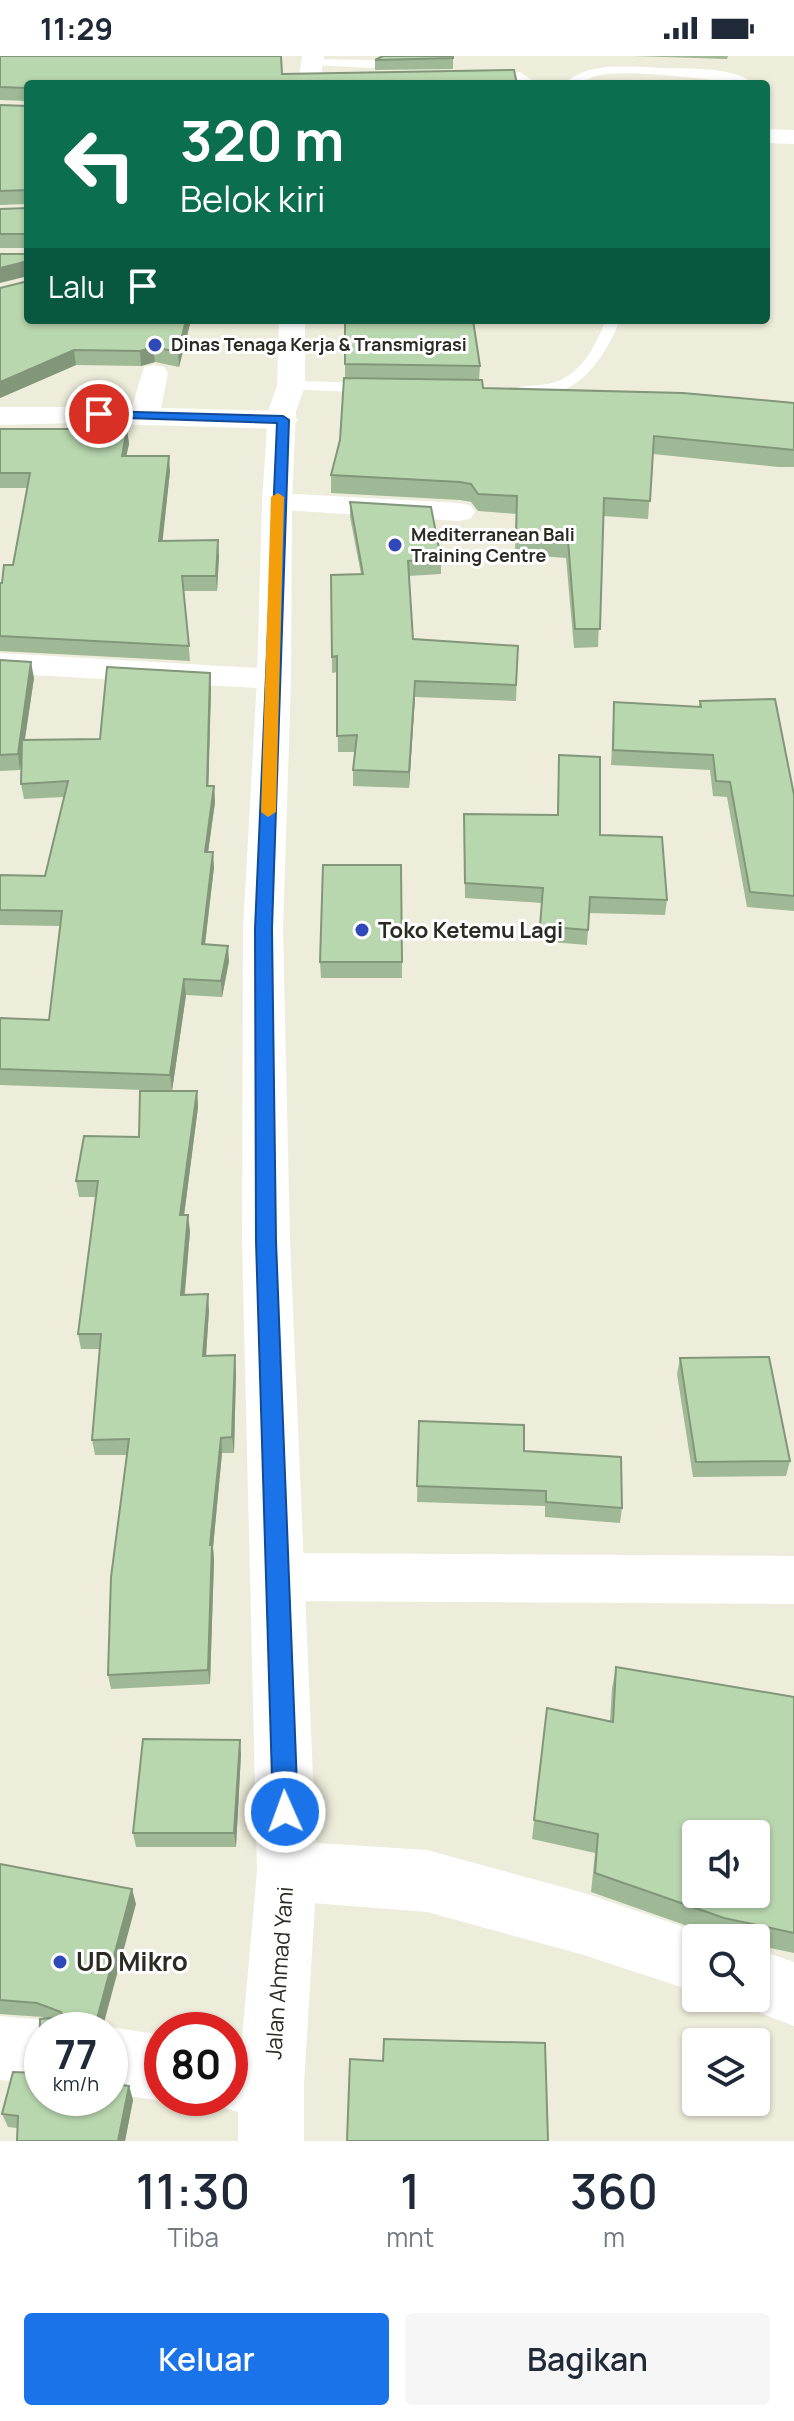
<!DOCTYPE html>
<html lang="id">
<head>
<meta charset="utf-8">
<style>
	body { margin:0; font-family:Manrope,sans-serif; background:#f6f6f7; color:#1f2937; height:100vh; display:flex; flex-direction:column; font-size:30px; white-space:nowrap }
	* { box-sizing:border-box; margin:0 }
	p { font-size:26px; color:#747a83 }
	.icon { flex:none; width:44px; height:44px; fill:none; stroke:currentColor; stroke-width:2; stroke-linecap:round; stroke-linejoin:round }
	.map { position:relative; height:2085px; overflow:hidden }
	.panel { display:flex; flex-direction:column; background:#fff; flex:1 }
	.panel>* { flex:none }
	.hud { position:absolute; left:24px; top:24px; width:746px; height:244px; border-radius:8px; box-shadow:0 2px 6px #0004; background:#0b6e4f; color:#fff; overflow:hidden }
	.controls { position:absolute; left:682px; top:1764px; display:grid; gap:16px }
	.controls a { display:grid; place-items:center; width:88px; height:88px; border-radius:8px; background:#fff; box-shadow:0 2px 6px #0004; font-size:40px }
	.speed { position:absolute; left:24px; top:1956px; display:flex; gap:16px; font-size:40px; font-weight:700; text-align:center }
	.speed>* { display:grid; place-content:center; width:104px; height:104px; border-radius:50%; background:#fff; box-shadow:0 2px 6px #0004; line-height:1 }
	.speed small { font-size:20px; font-weight:400 }
	.speed .limit { border:12px solid #d22; background:#fff; color:#111 }
	.pin { position:absolute; display:grid; place-items:center; width:68px; height:68px; color:#fff; margin:-34px; border:4px solid #fff; border-radius:50%; box-shadow:0 2px 8px #0007 }
	.me { position:absolute; width:88px; margin:-44px; rotate:358deg; stroke-linejoin:round; filter:drop-shadow(0 0 6px #0008) }
	.turn { display:flex; align-items:center; gap:28px; height:168px; padding:0 24px; font-size:36px }
	.turn .icon { width:104px; height:104px; stroke-width:2.5 }
	.turn b { display:block; font-size:56px; line-height:68px }
	.then { display:flex; align-items:center; height:76px; padding:0 24px; background:#0003; gap:16px; font-size:30px }
	.eta { display:flex; justify-content:space-evenly; align-items:center; height:136px; text-align:center }
	.eta b { font-size:48px; font-weight:600; line-height:56px }
	.button { display:flex; gap:16px; margin-top:auto; padding:16px 24px }
	.button a { flex:1; height:92px; border-radius:8px; background:#1a73e8; color:#fff; font-size:32px; font-weight:600; line-height:92px; text-align:center }
	.button a+a { background:#f6f6f7; color:#1f2937 }
	.status { display:flex; justify-content:space-between; align-items:center; height:56px; padding:0 40px; background:#fff; direction:ltr }
	.status svg { height:22px; fill:currentColor }
	.map>svg:first-child { display:block }
	.lines { fill:none; stroke-linecap:round; stroke-linejoin:round }
	.lane { fill:#fff; fill-rule:evenodd }
	.street { fill:#fff; fill-rule:evenodd }
	.highway { fill:#fff; fill-rule:evenodd }
	.wall { fill:#9fb996 }
	.shaded-wall { fill:#82967a }
	.building { fill:#b9d7af; stroke:#82967a; stroke-width:2; fill-rule:evenodd }
	.route { fill:#1a73e8; stroke:#114b97; stroke-width:2 }
	.slow { fill:#f59e0b }
	.poi-dot { fill:#3148b9; stroke:#fff; stroke-width:3 }
	.labels { text-anchor:middle; stroke-width:6; stroke-linejoin:round; paint-order:stroke }
	.far-poi-label { font-size:18px; font-weight:bold; fill:#2b2b24; stroke:#fff; text-anchor:start }
	.poi-label { font-size:22px; font-weight:bold; fill:#2b2b24; stroke:#fff; text-anchor:start }
	.street-label { font-size:22px; fill:#2b2b24; stroke:#fff }
	.near-poi-label { font-size:26px; font-weight:bold; fill:#2b2b24; stroke:#fff; text-anchor:start }
</style>
</head>
<body>
<div class="status"><b>11:29</b><svg viewBox="0 0 49 12"><path d="M0 12V9h3v3zM5 12V6h3v6zM10 12V3h3v9zM15 12V0h3v12zM26 1h20v11H26zM47 4h2v5h-2z"/></svg></div>
<div class="map">
<svg width="794" height="2085" viewBox="0 0 794 2085">
	<rect width="100%" height="100%" fill="#eeeddb"/>
	<g class="lines">
		<path class="lane" d="M 383,0 L 400,0 L 372,12 L 312,9 L 306,6 L 312,3 L 371,4 Z
			M 661,12 C 689,13 732,10 755,28 C 727,28 595,4 583,28 L 571,28 L 569,24 C 592,6 633,11 661,12 Z
			M 520,16 L 538,28 L 479,20 L 485,16 Z
			M 606,264 L 620,264 C 602,309 571,350 515,338 L 515,332 C 526,329 537,330 548,328 C 581,321 594,292 606,264 Z
			M 291,325 L 377,327 L 385,332 L 377,337 L 286,333 L 283,330 Z"/>
		<path class="street" d="M 766,73 L 794,74 L 794,88 L 766,87 Z
			M 154,309 L 164,311 L 168,317 L 161,352 L 283,355 L 293,358 L 298,364 L 293,370 L 283,373 L 76,367 L 0,369 L 0,351 L 132,351 L 144,311 Z
			M 277,437 L 459,447 L 470,449 L 475,456 L 470,463 L 459,465 L 266,453 L 262,446 L 266,439 Z
			M 0,597 L 274,613 L 286,616 L 291,623 L 286,630 L 274,633 L 0,617 Z
			M 277,1497 L 794,1500 L 794,1548 L 277,1545 L 258,1538 L 250,1521 L 258,1504 Z
			M 287,1785 L 427,1794 L 584,1837 L 716,1882 L 696,1882 L 696,1936 L 584,1899 L 427,1856 L 287,1845 L 265,1836 L 257,1815 L 265,1794 Z
			M 756,1893 L 794,1906 L 794,1970 L 734,1947 L 731,1942 L 756,1942 Z
			M 0,1960 L 42,1964 L 65,1973 L 42,1974 L 42,2028 L 0,2024 Z
			M 110,1971 L 162,1979 L 162,2042 L 168,2042 L 162,2045 L 110,2037 L 110,1974 L 104,1974 Z
			M 230,1989 L 271,1995 L 294,2005 L 304,2028 L 294,2051 C 262,2065 239,2058 207,2045 L 206,2042 L 230,2042 Z"/>
		<path class="highway" d="M 302,0 L 324,0 L 320,28 L 298,28 Z
			M 279,264 L 305,264 L 305,330 L 296,355 L 292,446 L 291,623 L 283,873 L 290,1185 L 317,1815 L 304,2028 L 304,2085 L 238,2085 L 238,2028 L 257,1815 L 242,1185 L 243,873 L 257,623 L 262,446 L 268,355 L 277,330 Z"/>
	</g>
	<path class="wall" d="M 0,0 L 282,18 L 28,45 L 0,44 Z
		M 633,0 L 728,0 L 727,3 Z
		M 453,2 L 453,13 L 375,14 L 375,4 Z
		M 0,49 L 28,50 L 28,148 L 0,149 Z
		M 28,152 L 28,192 L 0,192 L 0,153 Z
		M 0,232 L 191,264 L 179,311 L 155,306 L 141,310 L 76,309 L 0,342 Z
		M 345,264 L 480,310 L 479,324 L 483,332 L 794,347 L 794,411 L 778,411 L 653,398 L 648,463 L 603,460 L 598,591 L 574,592 L 566,502 L 515,498 L 516,458 L 478,455 L 471,446 L 460,444 L 331,437 L 331,419 L 340,384 L 345,322 Z
		M 0,373 L 127,373 L 129,388 L 126,400 L 170,415 L 162,485 L 219,500 L 217,535 L 184,535 L 190,605 L 0,595 L 0,527 L 2,527 L 13,509 L 28,432 L 0,432 Z
		M 350,446 L 441,503 L 441,518 L 409,520 L 413,583 L 518,590 L 516,645 L 415,641 L 409,732 L 353,730 L 353,714 L 355,696 L 338,696 L 337,616 L 332,617 L 331,519 L 361,518 L 350,461 Z
		M 0,604 L 34,622 L 25,684 L 100,683 L 210,617 L 211,633 L 208,730 L 214,730 L 215,746 L 208,796 L 214,811 L 205,889 L 229,905 L 222,941 L 186,939 L 172,1035 L 0,1029 L 0,962 L 49,964 L 60,870 L 0,869 L 0,819 L 45,820 L 64,741 L 24,743 L 21,728 L 21,707 L 20,714 L 0,715 Z
		M 700,645 L 794,739 L 794,855 L 747,851 L 727,741 L 713,740 L 710,714 L 611,709 L 614,646 L 699,651 Z
		M 559,699 L 600,779 L 667,844 L 665,859 L 589,857 L 587,889 L 539,885 L 542,847 L 465,842 L 464,758 L 557,759 Z
		M 401,809 L 402,922 L 321,922 L 320,906 Z
		M 197,1035 L 198,1051 L 184,1159 L 190,1175 L 185,1238 L 209,1254 L 206,1300 L 236,1315 L 234,1397 L 222,1397 L 213,1491 L 214,1504 L 210,1628 L 111,1633 L 108,1619 L 127,1399 L 95,1399 L 92,1384 L 100,1293 L 81,1293 L 78,1278 L 96,1141 L 79,1141 L 76,1125 L 139,1081 Z
		M 680,1302 L 790,1405 L 786,1420 L 693,1421 L 677,1318 Z
		M 419,1365 L 524,1395 L 622,1452 L 620,1467 L 545,1461 L 545,1450 L 417,1446 Z
		M 616,1611 L 794,1641 L 794,1897 L 756,1889 L 756,1882 L 724,1882 L 719,1881 L 591,1836 L 595,1797 L 532,1783 L 547,1652 L 610,1666 L 612,1632 Z
		M 241,1698 L 236,1791 L 136,1791 L 133,1777 Z
		M 0,1808 L 136,1848 L 42,2042 L 129,2030 L 133,2044 L 125,2085 L 17,2085 L 17,2072 L 8,2071 L 2,2058 L 39,2017 L 46,1963 L 42,1961 L 0,1958 Z"/>
	<path class="shaded-wall" d="M 28,205 L 28,220 L 0,227 L 0,212 Z
		M 186,264 L 191,264 L 179,311 L 178,296 Z
		M 153,291 L 155,306 L 141,310 L 140,295 Z
		M 74,294 L 76,309 L 0,342 L 0,326 Z
		M 127,373 L 129,388 L 123,415 L 122,400 Z
		M 169,400 L 170,415 L 161,500 L 159,485 Z
		M 218,484 L 219,500 L 217,535 L 216,520 Z
		M 31,606 L 34,622 L 20,714 L 18,698 Z
		M 210,617 L 211,633 L 208,746 L 207,730 Z
		M 415,625 L 415,641 L 409,732 L 409,716 Z
		M 214,730 L 215,746 L 206,811 L 205,796 Z
		M 213,796 L 214,811 L 203,904 L 202,888 Z
		M 228,890 L 229,905 L 222,941 L 221,925 Z
		M 184,923 L 186,939 L 172,1035 L 170,1019 Z
		M 197,1035 L 198,1051 L 182,1175 L 180,1159 Z
		M 188,1159 L 190,1175 L 183,1254 L 181,1239 Z
		M 208,1238 L 209,1254 L 205,1315 L 203,1300 Z
		M 235,1299 L 236,1315 L 234,1397 L 232,1381 Z
		M 221,1382 L 222,1397 L 213,1492 L 214,1504 L 210,1628 L 208,1614 L 210,1489 Z
		M 240,1684 L 241,1698 L 236,1791 L 234,1777 Z
		M 132,1833 L 136,1848 L 102,1974 L 94,1974 Z
		M 129,2030 L 133,2044 L 125,2085 L 118,2085 Z"/>
	<path class="building" d="M 0,0 L 281,0 L 282,18 L 514,14 L 517,28 L 28,28 L 28,32 L 0,31 Z
		M 383,0 L 453,0 L 453,2 L 375,4 Z
		M 0,49 L 28,50 L 28,134 L 0,135 Z
		M 28,152 L 28,178 L 0,178 L 0,153 Z
		M 0,198 L 28,198 L 28,211 L 28,205 L 0,212 Z
		M 28,225 L 28,264 L 186,264 L 178,296 L 153,291 L 140,295 L 74,294 L 0,326 L 0,232 Z
		M 345,264 L 473,264 L 480,310 L 345,308 Z
		M 344,322 L 482,324 L 483,332 L 683,337 L 794,347 L 794,394 L 654,380 L 650,445 L 604,442 L 600,573 L 575,573 L 568,484 L 516,480 L 517,440 L 478,438 L 471,428 L 460,426 L 331,419 L 340,384 Z
		M 0,373 L 127,373 L 122,400 L 169,400 L 159,485 L 218,484 L 216,520 L 182,520 L 189,590 L 0,580 L 0,527 L 2,527 L 4,509 L 13,509 L 30,417 L 0,417 Z
		M 350,446 L 431,451 L 441,503 L 408,505 L 413,583 L 518,590 L 516,629 L 415,625 L 409,716 L 353,714 L 357,679 L 337,680 L 337,600 L 332,601 L 331,519 L 363,518 Z
		M 0,604 L 31,606 L 18,698 L 0,699 Z
		M 107,611 L 210,617 L 207,730 L 214,730 L 205,796 L 213,796 L 202,888 L 228,890 L 221,925 L 184,923 L 170,1019 L 0,1013 L 0,962 L 49,964 L 62,855 L 0,854 L 0,819 L 45,820 L 68,725 L 21,728 L 22,684 L 100,683 Z
		M 775,643 L 794,739 L 794,840 L 750,836 L 730,726 L 716,725 L 713,699 L 613,694 L 614,646 L 701,651 L 700,645 Z
		M 559,699 L 600,701 L 600,779 L 662,781 L 667,844 L 590,841 L 588,874 L 540,870 L 543,832 L 465,827 L 464,758 L 558,759 Z
		M 323,809 L 401,809 L 402,906 L 320,906 Z
		M 140,1035 L 197,1035 L 180,1159 L 188,1159 L 181,1239 L 208,1238 L 203,1300 L 235,1299 L 232,1381 L 221,1382 L 210,1489 L 212,1489 L 208,1614 L 108,1619 L 111,1521 L 129,1383 L 92,1384 L 101,1278 L 78,1278 L 98,1125 L 76,1125 L 84,1080 L 139,1081 Z
		M 769,1301 L 790,1405 L 696,1406 L 680,1302 Z
		M 419,1365 L 524,1369 L 524,1395 L 621,1401 L 622,1452 L 546,1446 L 546,1435 L 417,1430 Z
		M 616,1611 L 794,1641 L 794,1877 L 724,1862 L 595,1817 L 598,1778 L 534,1764 L 547,1652 L 613,1666 ZM 696,1778 L 756,1778 L 756,1838 L 696,1838 Z
		M 143,1683 L 240,1684 L 234,1777 L 133,1777 Z
		M 0,1808 L 132,1833 L 94,1974 L 42,1974 L 42,2042 L 110,2042 L 110,2027 L 129,2030 L 118,2085 L 17,2085 L 18,2060 L 2,2058 L 13,2016 L 39,2017 L 40,1963 L 63,1961 L 61,1956 L 37,1947 L 0,1944 Z
		M 384,1983 L 545,1987 L 548,2085 L 347,2085 L 350,2003 L 383,2005 Z"/>
	<path class="route" d="M 99,355 L 283,360 L 289,364 L 272,873 L 276,1185 L 298,1756 L 294,1765 L 285,1768 L 276,1765 L 273,1756 L 256,1185 L 255,873 L 277,367 L 95,361 L 93,358 Z"/>
	<path class="slow" d="M 278,437 L 284,441 L 276,756 L 268,761 L 261,756 L 271,441 Z"/>
	<g class="poi-dot">
		<circle cx="155" cy="289" r="8"/>
		<circle cx="395" cy="489" r="8"/>
		<circle cx="362" cy="874" r="8"/>
		<circle cx="60" cy="1906" r="8"/>
	</g>
	<g class="labels">
		<g class="far-poi-label">
			<text x="171" y="295">Dinas Tenaga Kerja &amp; Transmigrasi</text>
			<text x="411" y="485">Mediterranean Bali<tspan x="411" dy="21">Training Centre</tspan></text>
		</g>
		<g class="poi-label">
			<text x="378" y="882">Toko Ketemu Lagi</text>
		</g>
		<g class="street-label">
			<text transform="translate(279 1917) rotate(-86)" y="8">Jalan Ahmad Yani</text>
		</g>
		<g class="near-poi-label">
			<text x="76" y="1915">UD Mikro</text>
		</g>
	</g>
</svg>
<div class="controls">
<a><svg class="icon" aria-label="sound" viewBox="0 0 24 24"><path d="M4 9h4l5-4v14l-5-4H4zM17 9q2 3 0 6"/></svg></a>
<a><svg class="icon" aria-label="search" viewBox="0 0 24 24"><circle cx="10" cy="10" r="6"/><path d="M15 15l6 6"/></svg></a>
<a><svg class="icon" aria-label="layers" viewBox="0 0 24 24"><path d="M12 4l9 5-9 5-9-5zM3 14l9 5 9-5"/></svg></a>
</div>
<div class="speed"><div>77<small>km/h</small></div><div class="limit">80</div></div>
<div class="pin" style="left:99px;top:358px;background:#d93025"><svg class="icon" aria-label="arrive" viewBox="0 0 24 24"><path d="M6 21V4h12l-3 4 3 4H6"/></svg></div>
<svg class="me" style="left:285px;top:1756px" viewBox="-20 -20 40 40"><circle r="17" fill="#1a73e8" stroke="#fff" stroke-width="3"/><path d="M0-11L8 9 0 5-8 9z" fill="#fff"/></svg>
<div class="hud">
<div class="turn"><svg class="icon" aria-label="left" viewBox="0 0 24 24"><path d="M17 20v-9H6M10 6l-5 5 5 5"/></svg><div><b>320 m</b>Belok kiri</div></div>
<div class="then">Lalu<svg class="icon" aria-label="arrive" viewBox="0 0 24 24"><path d="M6 21V4h12l-3 4 3 4H6"/></svg></div>
</div>
</div>
<section class="panel">
<div class="eta">
<div><b>11:30</b><p>Tiba</p></div>
<div><b>1</b><p>mnt</p></div>
<div><b>360</b><p>m</p></div>
</div>
<div class="button"><a>Keluar</a><a>Bagikan</a></div>
</section>
</body>
</html>
